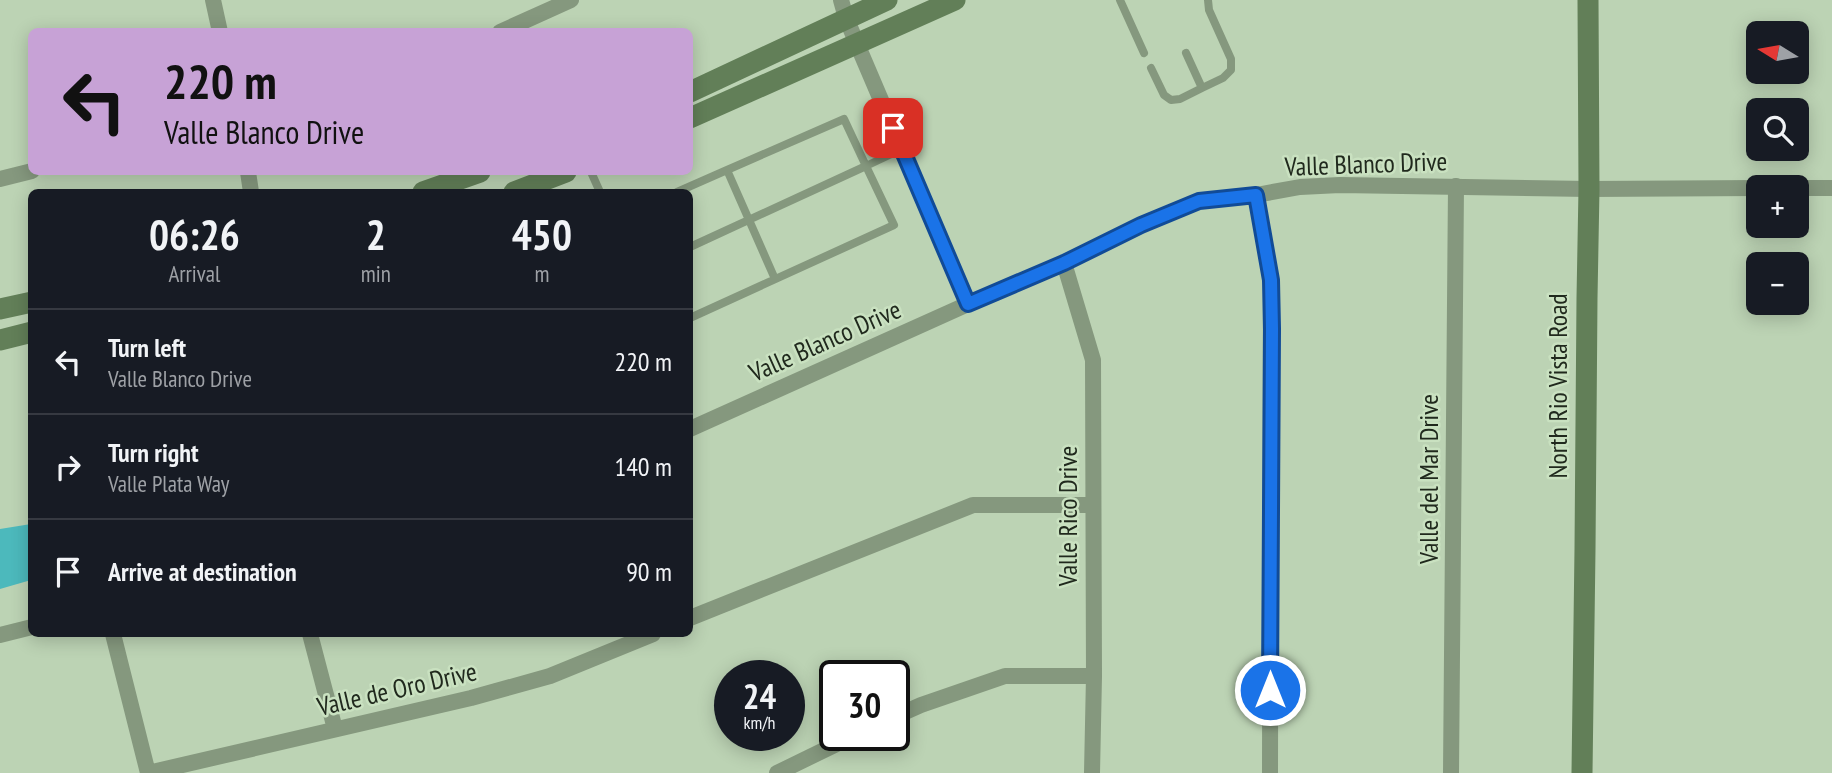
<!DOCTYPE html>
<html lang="en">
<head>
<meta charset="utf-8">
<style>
	body { margin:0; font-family:"PT Sans Narrow",sans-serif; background:#20242c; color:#f1f3f6; height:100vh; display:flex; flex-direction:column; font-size:26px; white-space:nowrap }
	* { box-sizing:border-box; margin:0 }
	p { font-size:23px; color:#9ea1a6 }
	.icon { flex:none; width:38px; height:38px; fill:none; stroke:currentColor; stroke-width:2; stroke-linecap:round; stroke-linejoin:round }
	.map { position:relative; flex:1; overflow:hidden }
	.panel { position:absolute; left:28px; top:189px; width:665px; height:448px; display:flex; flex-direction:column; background:#171b24; border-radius:10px; box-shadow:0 4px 18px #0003 }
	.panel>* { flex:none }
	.hud { position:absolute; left:28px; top:28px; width:665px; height:147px; border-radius:10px; box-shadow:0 4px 18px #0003; background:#c7a2d6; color:#111; overflow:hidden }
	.needle { width:46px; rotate:281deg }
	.controls { position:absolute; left:1746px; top:21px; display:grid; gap:14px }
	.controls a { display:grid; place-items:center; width:63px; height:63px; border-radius:10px; background:#171b24; box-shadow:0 4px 18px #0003; font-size:35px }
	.speed { position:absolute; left:714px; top:660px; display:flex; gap:14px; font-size:35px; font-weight:700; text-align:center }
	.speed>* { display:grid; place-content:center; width:91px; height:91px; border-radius:50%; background:#171b24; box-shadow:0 4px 18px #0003; line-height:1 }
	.speed small { font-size:18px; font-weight:400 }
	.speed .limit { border:4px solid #111; border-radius:10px; background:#fff; color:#111 }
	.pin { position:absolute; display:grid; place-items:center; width:60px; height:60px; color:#fff; margin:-30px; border-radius:14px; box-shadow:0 4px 10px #0006 }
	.me { position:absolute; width:77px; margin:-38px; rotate:0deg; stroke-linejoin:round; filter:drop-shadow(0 0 5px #0008) }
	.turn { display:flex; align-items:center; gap:24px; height:147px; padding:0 21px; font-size:32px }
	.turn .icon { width:91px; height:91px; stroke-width:2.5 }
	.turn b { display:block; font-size:49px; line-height:60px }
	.eta { display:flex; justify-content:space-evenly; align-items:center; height:119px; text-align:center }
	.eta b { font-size:42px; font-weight:700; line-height:49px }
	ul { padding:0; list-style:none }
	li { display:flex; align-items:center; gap:21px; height:105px; padding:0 21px; border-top:2px solid #363941 }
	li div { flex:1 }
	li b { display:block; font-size:26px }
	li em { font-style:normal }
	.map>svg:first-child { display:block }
	.water { fill:#4cb9bc }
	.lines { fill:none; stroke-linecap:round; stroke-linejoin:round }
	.lane { stroke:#85987e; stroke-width:8 }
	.street { stroke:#85987e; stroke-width:16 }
	.secondary { stroke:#627f58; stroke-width:21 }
	.route-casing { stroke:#114b97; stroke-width:18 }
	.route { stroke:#1a73e8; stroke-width:12 }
	.labels { text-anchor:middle; stroke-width:5; stroke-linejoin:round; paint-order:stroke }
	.street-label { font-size:26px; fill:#20291d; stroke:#c9e1c0 }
</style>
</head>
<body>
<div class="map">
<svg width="1832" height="773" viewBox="0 0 1832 773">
	<rect width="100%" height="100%" fill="#bcd3b4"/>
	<path class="water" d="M 31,524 L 31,580 L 0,589 L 0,529 Z"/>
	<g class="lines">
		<path class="lane" d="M 1120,0 L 1144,53
			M 1151,68 L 1164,95 L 1171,100 L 1180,99 L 1202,88 L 1186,53
			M 1202,88 L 1223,78 L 1231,70 L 1231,59 L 1209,10 L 1208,0
			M 591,172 L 600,192
			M 677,192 L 727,170
			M 690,247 L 866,166 L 894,225 L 690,318
			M 775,279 L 727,170 L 844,119 L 866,166 L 902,149"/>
		<path class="street" d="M 213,0 L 220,32
			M 841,0 L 846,18 L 968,304
			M 500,32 L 571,0
			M 248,172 L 251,192
			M 0,179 L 32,171
			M 1797,188 L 1832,188
			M 1256,195 L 1271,280 L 1270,773
			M 1064,263 L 1093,360 L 1094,676 L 1092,773
			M 690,429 L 968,304 L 1064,263 L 1141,225 L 1199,201 L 1256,195 L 1300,187 L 1340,185 L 1589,189 L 1759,188
			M 690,618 L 973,505 L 1092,505
			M 113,634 L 148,773
			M 310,634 L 335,729
			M 0,635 L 32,627
			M 894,717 L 921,705 L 1005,676 L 1094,676
			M 148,773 L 471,698 L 550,676 L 653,634
			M 777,773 L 855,735
			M 1451,773 L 1456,186"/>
		<path class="secondary" d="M 690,92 L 887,0
			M 690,118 L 955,0
			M 423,192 L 480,172
			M 514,192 L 566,172
			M 0,309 L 32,302
			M 0,340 L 32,332
			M 1582,773 L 1585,549 L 1587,298 L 1589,189 L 1588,0"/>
	</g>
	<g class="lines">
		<defs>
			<path id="route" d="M 893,128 L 968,304 L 1064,263 L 1141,225 L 1199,201 L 1256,195 L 1271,280 L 1272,329 L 1270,690"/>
		</defs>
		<use href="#route" class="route-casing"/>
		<use href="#route" class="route"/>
	</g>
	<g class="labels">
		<g class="street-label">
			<text transform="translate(1366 164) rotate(-2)" y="9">Valle Blanco Drive</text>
			<text transform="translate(825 341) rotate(-24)" y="9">Valle Blanco Drive</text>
			<text transform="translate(1558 386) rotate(-90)" y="9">North Rio Vista Road</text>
			<text transform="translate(1429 479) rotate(-90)" y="9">Valle del Mar Drive</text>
			<text transform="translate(1068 516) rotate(-90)" y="9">Valle Rico Drive</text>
			<text transform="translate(397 689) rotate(-13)" y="9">Valle de Oro Drive</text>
		</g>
	</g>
</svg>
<div class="controls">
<a><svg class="needle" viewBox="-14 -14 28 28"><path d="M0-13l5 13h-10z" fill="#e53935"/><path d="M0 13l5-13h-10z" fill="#9ea1a6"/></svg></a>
<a><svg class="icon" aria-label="search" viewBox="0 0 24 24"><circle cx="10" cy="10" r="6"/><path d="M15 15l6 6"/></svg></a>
<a>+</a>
<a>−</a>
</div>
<div class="speed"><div>24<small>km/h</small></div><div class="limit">30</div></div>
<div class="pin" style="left:893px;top:128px;background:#d93025"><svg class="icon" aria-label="arrive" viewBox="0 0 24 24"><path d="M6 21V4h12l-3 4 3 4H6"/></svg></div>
<svg class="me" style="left:1270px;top:690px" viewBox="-20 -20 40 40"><circle r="17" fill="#1a73e8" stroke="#fff" stroke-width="3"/><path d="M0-11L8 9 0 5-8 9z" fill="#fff"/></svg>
<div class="hud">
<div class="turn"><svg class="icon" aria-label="left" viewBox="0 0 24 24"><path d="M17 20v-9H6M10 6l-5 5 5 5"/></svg><div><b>220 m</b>Valle Blanco Drive</div></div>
</div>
<section class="panel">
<div class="eta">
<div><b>06:26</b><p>Arrival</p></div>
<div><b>2</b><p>min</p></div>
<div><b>450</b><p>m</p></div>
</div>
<ul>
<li><svg class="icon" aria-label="left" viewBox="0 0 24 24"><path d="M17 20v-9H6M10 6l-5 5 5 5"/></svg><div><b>Turn left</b><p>Valle Blanco Drive</p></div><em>220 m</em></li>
<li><svg class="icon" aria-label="right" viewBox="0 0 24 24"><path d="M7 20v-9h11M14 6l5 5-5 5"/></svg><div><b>Turn right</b><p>Valle Plata Way</p></div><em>140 m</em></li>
<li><svg class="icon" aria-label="arrive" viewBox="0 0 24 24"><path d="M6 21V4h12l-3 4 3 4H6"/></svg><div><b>Arrive at destination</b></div><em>90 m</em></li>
</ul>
</section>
</div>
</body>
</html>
